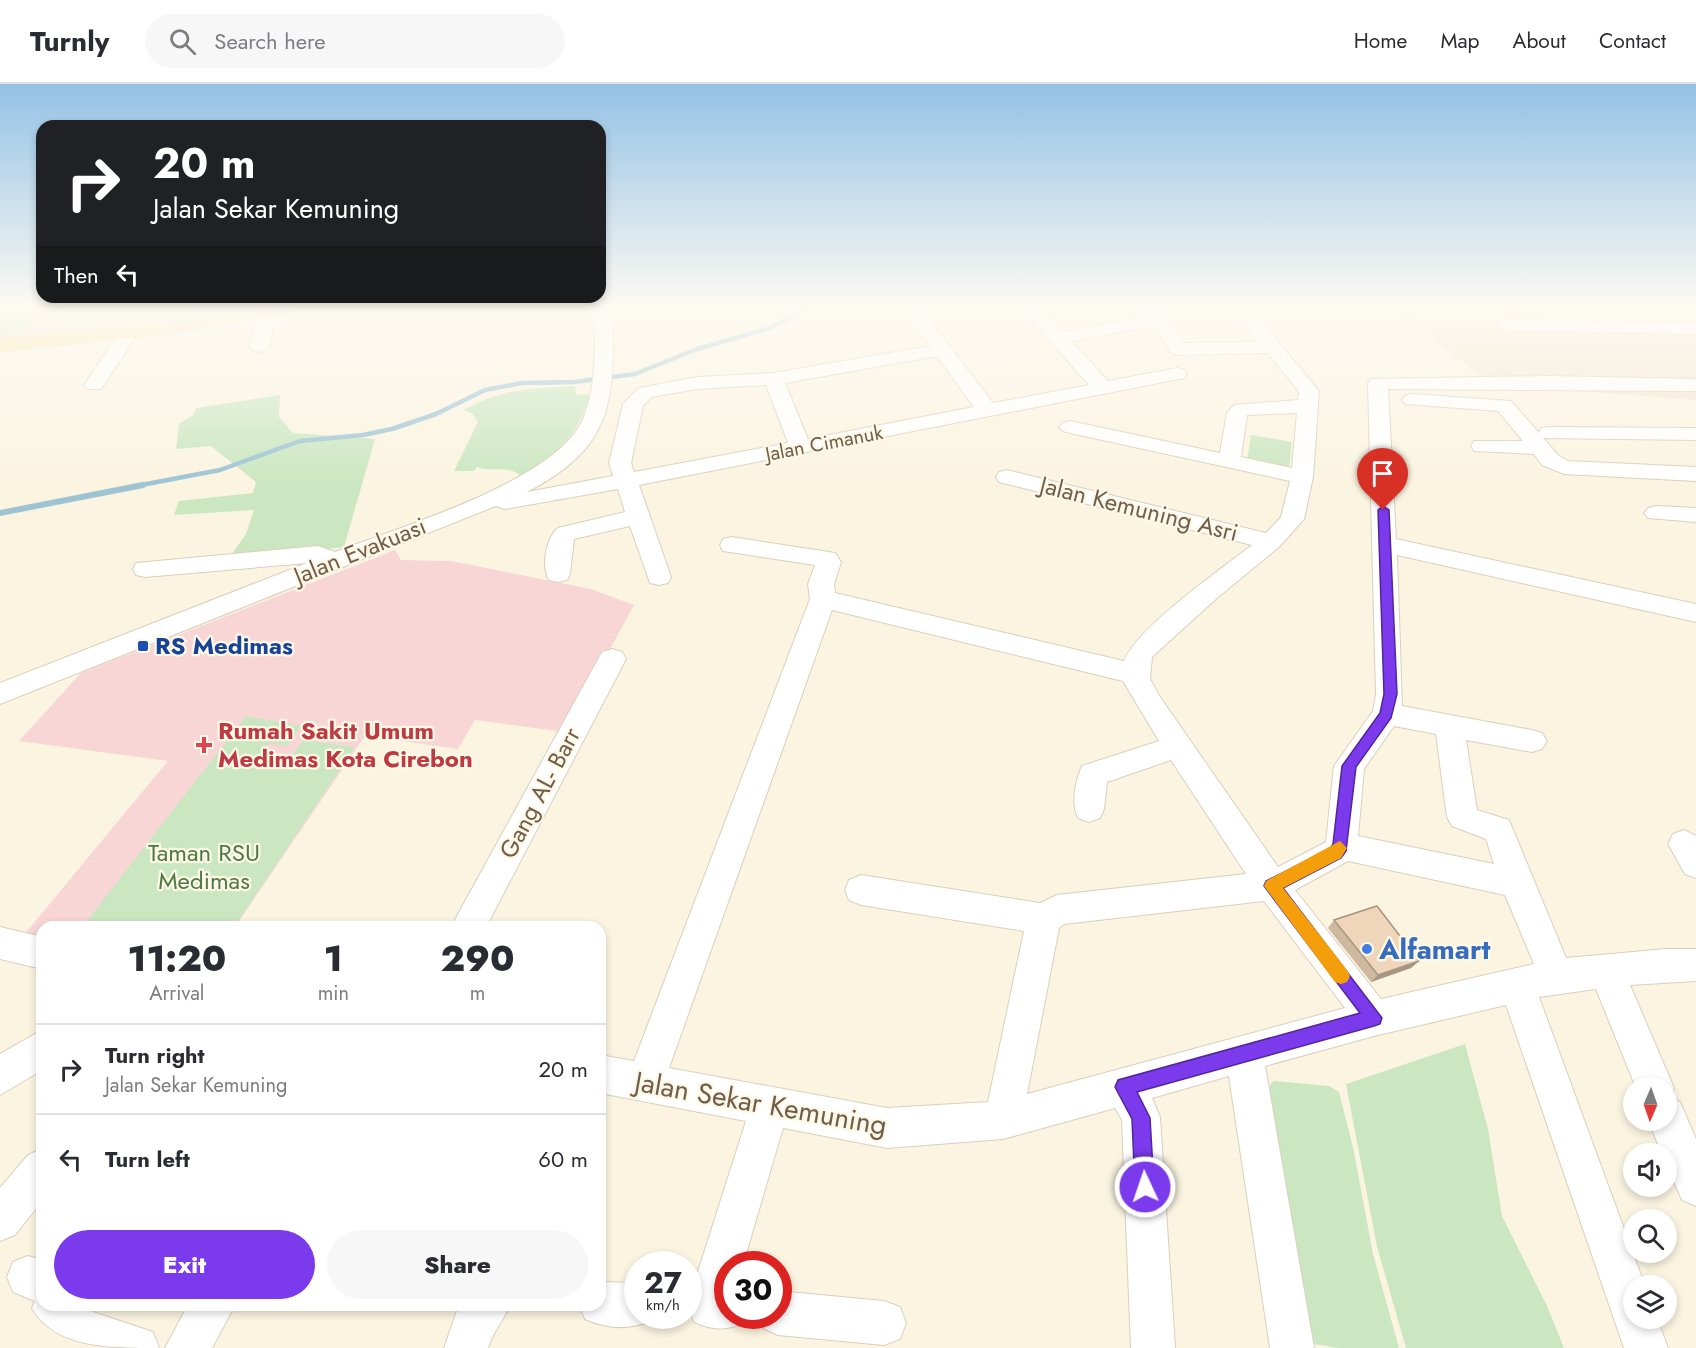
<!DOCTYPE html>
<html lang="en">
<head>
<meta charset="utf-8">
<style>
	body { margin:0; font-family:Jost,sans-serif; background:#f7f7f7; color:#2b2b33; height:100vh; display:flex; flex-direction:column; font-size:22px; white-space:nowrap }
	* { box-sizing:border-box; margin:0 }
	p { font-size:20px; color:#7c7c81 }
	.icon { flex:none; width:33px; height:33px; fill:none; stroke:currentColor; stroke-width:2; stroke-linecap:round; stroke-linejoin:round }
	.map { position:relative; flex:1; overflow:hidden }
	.details { position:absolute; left:36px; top:837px; width:570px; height:390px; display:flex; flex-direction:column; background:#fff; border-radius:18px; box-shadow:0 3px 9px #0003 }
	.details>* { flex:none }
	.hud { position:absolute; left:36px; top:36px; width:570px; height:183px; border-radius:18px; box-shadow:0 3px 9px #0003; background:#202124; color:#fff; overflow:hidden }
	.needle { width:39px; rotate:182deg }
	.tools { position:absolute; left:1623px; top:993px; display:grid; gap:12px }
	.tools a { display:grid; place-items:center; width:54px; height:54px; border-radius:50%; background:#fff; box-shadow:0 3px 9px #0003; font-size:30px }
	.speed { position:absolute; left:624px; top:1167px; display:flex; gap:12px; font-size:30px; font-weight:700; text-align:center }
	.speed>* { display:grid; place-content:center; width:78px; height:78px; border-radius:50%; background:#fff; box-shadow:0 3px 9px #0003; line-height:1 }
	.speed small { font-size:15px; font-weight:400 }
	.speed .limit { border:9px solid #d22; background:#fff; color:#111 }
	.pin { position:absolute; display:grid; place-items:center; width:51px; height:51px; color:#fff; margin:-62px -26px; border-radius:50% 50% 50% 0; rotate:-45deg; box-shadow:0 0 6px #0007 }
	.pin .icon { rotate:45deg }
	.me { position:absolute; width:66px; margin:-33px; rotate:357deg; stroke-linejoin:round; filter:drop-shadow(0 0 4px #0008) }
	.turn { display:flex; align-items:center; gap:21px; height:126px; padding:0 18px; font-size:27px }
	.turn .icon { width:78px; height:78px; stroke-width:2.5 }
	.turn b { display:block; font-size:42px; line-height:51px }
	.then { display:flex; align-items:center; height:57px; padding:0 18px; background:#0003; gap:12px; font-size:22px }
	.eta { display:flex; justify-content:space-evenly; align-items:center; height:102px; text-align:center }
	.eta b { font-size:36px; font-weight:800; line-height:42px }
	.cta { display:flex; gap:12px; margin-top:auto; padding:12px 18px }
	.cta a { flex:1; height:69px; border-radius:36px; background:#7c3aed; color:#fff; font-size:24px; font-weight:800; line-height:69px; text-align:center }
	.cta a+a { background:#f7f7f7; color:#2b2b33 }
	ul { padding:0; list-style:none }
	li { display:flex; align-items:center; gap:18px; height:90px; padding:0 18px; border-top:2px solid #e1e1e2 }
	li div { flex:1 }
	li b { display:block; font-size:22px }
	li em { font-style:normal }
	header { display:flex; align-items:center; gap:36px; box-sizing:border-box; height:84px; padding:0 30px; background:#fff; border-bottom:2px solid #e1e1e2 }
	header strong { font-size:28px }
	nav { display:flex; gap:33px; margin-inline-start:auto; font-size:21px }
	.search { width:420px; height:54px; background:#f7f7f7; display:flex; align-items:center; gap:15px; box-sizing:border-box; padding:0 21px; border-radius:33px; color:#7c7c81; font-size:22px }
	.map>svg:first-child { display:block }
	.residential { fill:#f2e7d0 }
	.commercial { fill:#fbe6d5 }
	.medical { fill:#f8d6d5 }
	.green { fill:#cbe7c1 }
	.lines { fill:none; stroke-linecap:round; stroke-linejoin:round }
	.stream-far1 { stroke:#9ec4d4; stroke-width:4.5 }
	.stream { stroke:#9ec4d4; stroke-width:6 }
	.minor-casing { stroke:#dbcfbc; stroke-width:2 }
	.major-casing { stroke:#ddd8d4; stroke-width:1 }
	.minor { fill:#fff; fill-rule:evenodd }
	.major { fill:#f7e29c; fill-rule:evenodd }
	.wall { fill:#ceb8a0 }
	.shaded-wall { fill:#a79682 }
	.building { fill:#efd6ba; stroke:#a79682; stroke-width:1.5 }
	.route { fill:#7c3aed; stroke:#51269a; stroke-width:1.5 }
	.slow { fill:#f59e0b }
	.transit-dot { fill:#1a4fb4; stroke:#fef8e7; stroke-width:2 }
	.health-dot { fill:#e0444e; stroke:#fef8e7; stroke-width:2 }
	.shop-dot { fill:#3f7fe0; stroke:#fef8e7; stroke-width:2 }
	.labels { text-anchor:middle; stroke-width:4.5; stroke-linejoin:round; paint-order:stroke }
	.far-street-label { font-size:20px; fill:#715d4a; stroke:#fef8e7 }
	.street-label { font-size:24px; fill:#715d4a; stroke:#fef8e7 }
	.transit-label { font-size:24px; font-weight:bold; fill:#164399; stroke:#fef8e7; text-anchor:start }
	.health-label { font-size:24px; font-weight:bold; fill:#be3a42; stroke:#fef8e7; text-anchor:start }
	.park-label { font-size:24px; fill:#4e7b45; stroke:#fef8e7 }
	.near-shop-label { font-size:28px; font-weight:bold; fill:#366cbe; stroke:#fef8e7; text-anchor:start }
	.near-street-label { font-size:28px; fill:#715d4a; stroke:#fef8e7 }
</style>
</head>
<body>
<header>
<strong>Turnly</strong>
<div class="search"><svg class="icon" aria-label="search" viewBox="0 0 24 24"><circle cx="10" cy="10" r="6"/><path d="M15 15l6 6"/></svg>Search here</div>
<nav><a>Home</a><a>Map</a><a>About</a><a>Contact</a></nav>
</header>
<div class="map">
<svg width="1696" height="1264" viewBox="0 0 1696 1264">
	<rect width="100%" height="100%" fill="#fbf4e1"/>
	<path class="residential" d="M 1393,222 L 1696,222 L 1696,316 L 1490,300 Z"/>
	<path class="commercial" d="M 46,222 L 276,222 L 234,231 L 0,257 L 0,252 L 11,252 L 18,244 L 27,244 Z"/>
	<path class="medical" d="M 395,466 L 401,476 L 451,477 L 591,505 L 634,521 L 565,648 L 475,636 L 458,665 L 365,652 L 235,843 L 42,843 L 42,864 L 18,858 L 168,677 L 19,657 L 81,589 Z"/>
	<path class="green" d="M 0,222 L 46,222 L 27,244 L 18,245 L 11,252 L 0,252 Z
		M 575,302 L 576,310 L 590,311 C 578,352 557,370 522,393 C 510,380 491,389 477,383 L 474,387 L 454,387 L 478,338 L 472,329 L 464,326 C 500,305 534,304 575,302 Z
		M 280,311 L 279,333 L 293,349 L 375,355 L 344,463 L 227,477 L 246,450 L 254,426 L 174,431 L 179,417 L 253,409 L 256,398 L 211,362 L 176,365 L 179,340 L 193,331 L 196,324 Z
		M 1251,351 L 1292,358 L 1289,386 L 1247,378 Z
		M 246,632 L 302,642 L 287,662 L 269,659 L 253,681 L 282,685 L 303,656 L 355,663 L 234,843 L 82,843 Z
		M 1465,960 L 1488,1045 L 1502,1132 L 1547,1222 L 1564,1264 L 1406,1264 L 1377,1163 L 1346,1000 Z
		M 1274,997 L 1329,1002 L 1339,1008 L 1353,1063 L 1373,1170 L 1399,1264 L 1338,1264 L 1314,1260 L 1270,1015 L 1270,1001 Z"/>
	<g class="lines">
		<path class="stream-far1" d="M 136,402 L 220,386 L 300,357 L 363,351 L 392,345 L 436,330 L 485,306 L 522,299 L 574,298 L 635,290 L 697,265 L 767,245 L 815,222"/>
		<path class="stream" d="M 0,429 L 143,401"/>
		<defs>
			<path id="minor" d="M 595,222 L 613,222 C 613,314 618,361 527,408 L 613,392 L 609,379 L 623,320 L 639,304 L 697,293 L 773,289 L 930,262 L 900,222 L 919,222 L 993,319 L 1089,301 L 1019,222 L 1038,222 L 1062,248 L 1136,235 L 1127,222 L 1180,222 L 1177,226 L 1164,228 L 1184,259 L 1258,258 L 1230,222 L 1249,222 L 1319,307 L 1313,393 L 1304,435 L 1279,463 L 1217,514 L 1152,573 L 1150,595 L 1160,613 L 1278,783 L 1326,758 L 1334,682 L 1373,627 L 1376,610 L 1368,299 L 1371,295 L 1547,292 L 1696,295 L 1696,307 L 1388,305 L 1396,455 L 1696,520 L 1696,538 L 1397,471 L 1402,622 L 1532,646 L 1542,649 L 1547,657 L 1542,665 L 1532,668 L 1466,656 L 1477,726 L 1509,736 L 1566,874 L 1666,865 L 1696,865 L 1696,897 L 1630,901 L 1674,1004 L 1670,1014 L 1680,1018 L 1696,1055 L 1696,1122 L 1682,1116 L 1666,1080 L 1666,1070 L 1662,1070 L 1648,1036 L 1666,1036 L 1666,1004 L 1636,1004 L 1596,905 L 1539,913 L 1645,1202 L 1634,1202 L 1634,1234 L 1657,1234 L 1668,1264 L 1624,1264 L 1506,921 L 1374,952 L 1265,982 L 1314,1264 L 1270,1264 L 1229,992 L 1152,1014 L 1160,1033 L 1175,1264 L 1131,1264 L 1122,1036 L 1115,1024 L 1003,1055 L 887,1064 L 783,1044 L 743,1180 L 728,1180 L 728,1232 L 747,1232 L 743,1239 C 725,1247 712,1246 694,1238 L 688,1219 L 746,1037 L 600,1009 L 600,971 L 634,977 L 810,515 L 808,500 L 815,481 L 723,467 L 720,461 L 723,455 L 732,453 L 835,469 L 841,478 L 834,500 L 835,509 L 1124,577 C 1138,543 1220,486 1252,461 L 999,398 L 996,393 L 999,388 L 1007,386 L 1266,449 L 1281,433 L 1290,397 L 1070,349 L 1063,347 L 1059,343 L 1063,339 L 1070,337 L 1220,369 L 1227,329 L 1234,321 L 1298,316 L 1299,308 L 1268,269 L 1178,271 L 1171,269 L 1155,242 L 1071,257 L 1108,297 L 1177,284 L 1184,286 L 1187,290 L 1184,294 L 639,401 L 671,493 L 668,499 L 659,501 L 650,499 L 630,442 L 574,455 L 570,490 L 567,496 L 558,498 L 549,496 C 541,482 546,453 558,444 L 625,428 L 618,405 L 505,425 L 496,422 L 0,620 L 0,599 L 307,479 L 145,493 L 136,491 L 133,485 L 136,479 L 318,462 L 335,468 C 397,444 557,397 583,335 C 598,300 594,260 595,222 ZM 937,272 L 974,323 L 808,355 L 785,299 ZM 766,301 L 788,359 L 634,388 L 631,379 L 643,322 L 652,313 L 697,305 ZM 1297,329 L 1292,384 L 1241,373 L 1247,331 ZM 832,526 L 1123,597 L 1159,657 L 1082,682 C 1075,697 1071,720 1078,734 L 1089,738 L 1100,734 L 1104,725 L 1107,698 L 1171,676 L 1246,790 L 1057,811 L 1040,819 L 861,791 L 849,796 L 845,806 L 849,816 L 861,821 L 1024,847 L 988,1018 L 887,1024 L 669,984 ZM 1394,642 L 1436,650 L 1447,733 L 1452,742 L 1486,755 L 1494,780 L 1358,752 L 1364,685 ZM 1348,777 L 1505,811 L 1534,880 L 1381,915 L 1295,806 ZM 1264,817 L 1345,924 L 1027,1010 L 1059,844 L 1064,840 Z
				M 255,227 L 261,228 L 274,239 L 269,263 L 259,269 L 249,263 L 255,241 L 246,232 Z
				M 1507,236 L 1696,238 L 1696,250 L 1500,246 L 1498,242 Z
				M 129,243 L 138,249 L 104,301 L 101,305 L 87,305 L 84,301 L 122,245 Z
				M 1412,310 L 1511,317 L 1539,349 L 1541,344 L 1549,343 L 1696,344 L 1696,356 L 1543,354 L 1558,371 L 1568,377 L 1696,383 L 1696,397 L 1564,390 L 1542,381 L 1534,370 L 1474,367 L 1471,362 L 1474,357 L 1523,357 L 1498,327 L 1405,320 L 1402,316 L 1405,312 Z
				M 1656,422 L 1696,424 L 1696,438 L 1648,434 L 1644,429 L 1648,424 Z
				M 612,565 L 622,568 L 626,575 L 486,843 L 451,843 L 602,568 Z
				M 1684,746 L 1696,752 L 1696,794 L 1685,790 L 1668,760 L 1673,750 Z
				M 0,843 L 42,853 L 42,885 L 0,875 Z
				M 42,946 L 42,986 L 0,1011 L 0,970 Z
				M 42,1065 L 42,1117 L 15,1151 L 0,1157 L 0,1104 L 28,1071 Z
				M 28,1172 L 42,1176 L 42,1221 L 82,1221 L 93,1228 L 153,1248 L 159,1264 C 109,1264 55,1264 32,1224 L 35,1217 L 13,1208 L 7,1193 L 13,1178 Z
				M 600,1198 L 638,1199 L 638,1232 L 655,1232 L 653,1236 C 631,1246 607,1245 585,1235 L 579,1221 L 600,1221 Z
				M 778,1207 L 884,1217 L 900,1223 L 906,1239 L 900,1255 L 884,1261 L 778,1251 L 763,1244 L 757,1232 L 778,1232 Z
				M 188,1221 L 235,1221 L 212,1264 L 165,1264 Z
				M 459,1221 L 510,1221 C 503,1237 493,1248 488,1264 L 444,1264 Z"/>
			<path id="major" d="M 259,222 L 306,222 L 296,228 L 186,248 L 0,268 L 0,254 L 186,236 Z"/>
		</defs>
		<use href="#minor" class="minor-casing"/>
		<use href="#major" class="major-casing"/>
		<use href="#minor" class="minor"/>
		<use href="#major" class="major"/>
	</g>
	<path class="wall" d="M 1334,836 L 1419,877 L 1411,884 L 1371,898 L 1328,844 Z"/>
	<path class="shaded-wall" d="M 1419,877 L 1411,884 L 1371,898 L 1378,891 Z"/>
	<path class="building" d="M 1377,822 L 1419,877 L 1378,891 L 1334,836 Z"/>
	<linearGradient id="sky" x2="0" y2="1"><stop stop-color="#94c2e6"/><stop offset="0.56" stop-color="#fdfaf2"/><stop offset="1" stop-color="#fdfaf2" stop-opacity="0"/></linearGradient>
	<rect width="1696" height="399" fill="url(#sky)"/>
	<path class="route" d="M 1383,422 L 1389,426 L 1397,610 L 1391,634 L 1356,683 L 1346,767 L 1341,774 L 1283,804 L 1382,934 L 1380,940 L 1374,942 L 1137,1008 L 1150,1034 L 1154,1103 L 1152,1110 L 1145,1112 L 1138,1110 L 1135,1103 L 1132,1035 L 1115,1003 L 1118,996 L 1360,929 L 1264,802 L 1266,797 L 1330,765 L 1333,760 L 1342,682 L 1380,629 L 1384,610 L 1378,426 Z"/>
	<path class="slow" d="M 1340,757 L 1347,764 L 1341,774 L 1283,804 L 1347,886 L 1350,892 L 1347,898 L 1341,900 L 1335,898 L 1264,802 L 1266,797 Z"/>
	<rect class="transit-dot" x="137" y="556" width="12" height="12" rx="3"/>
	<path class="health-dot" d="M201 652h6v6h6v6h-6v6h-6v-6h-6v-6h6z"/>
	<circle class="shop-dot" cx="1367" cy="865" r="6"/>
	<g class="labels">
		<g class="far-street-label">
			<text transform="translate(824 359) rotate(-11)" y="7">Jalan Cimanuk</text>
		</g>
		<g class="street-label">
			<text transform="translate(1139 425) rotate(14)" y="8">Jalan Kemuning Asri</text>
			<text transform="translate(360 467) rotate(-22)" y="8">Jalan Evakuasi</text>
			<text transform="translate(540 709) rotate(-62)" y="8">Gang AL- Barr</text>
		</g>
		<g class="transit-label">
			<text x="155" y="570">RS Medimas</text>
		</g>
		<g class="health-label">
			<text x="218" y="655">Rumah Sakit Umum<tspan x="218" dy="28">Medimas Kota Cirebon</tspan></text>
		</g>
		<g class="park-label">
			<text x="204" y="777">Taman RSU<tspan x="204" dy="28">Medimas</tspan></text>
		</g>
		<g class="near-shop-label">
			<text x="1379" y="875">Alfamart</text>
		</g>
		<g class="near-street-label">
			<text transform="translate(761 1019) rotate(10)" y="10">Jalan Sekar Kemuning</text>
		</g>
	</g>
</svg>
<div class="tools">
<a><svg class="needle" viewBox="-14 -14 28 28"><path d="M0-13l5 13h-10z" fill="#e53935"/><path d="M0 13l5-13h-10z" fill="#7c7c81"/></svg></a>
<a><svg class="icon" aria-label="sound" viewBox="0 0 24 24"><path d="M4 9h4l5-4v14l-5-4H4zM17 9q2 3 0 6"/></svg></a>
<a><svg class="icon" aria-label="search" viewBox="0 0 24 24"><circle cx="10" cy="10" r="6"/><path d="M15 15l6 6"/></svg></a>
<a><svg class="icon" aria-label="layers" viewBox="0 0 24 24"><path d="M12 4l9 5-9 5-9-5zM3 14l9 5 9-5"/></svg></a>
</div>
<div class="speed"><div>27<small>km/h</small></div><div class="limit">30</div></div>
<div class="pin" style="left:1383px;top:426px;background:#d93025"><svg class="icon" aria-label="arrive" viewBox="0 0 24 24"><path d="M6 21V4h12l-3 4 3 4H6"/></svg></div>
<svg class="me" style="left:1145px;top:1103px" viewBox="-20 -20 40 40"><circle r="17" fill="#7c3aed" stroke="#fff" stroke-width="3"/><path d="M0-11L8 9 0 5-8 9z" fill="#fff"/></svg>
<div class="hud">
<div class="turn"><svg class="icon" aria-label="right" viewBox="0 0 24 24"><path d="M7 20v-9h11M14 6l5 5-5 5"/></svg><div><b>20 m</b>Jalan Sekar Kemuning</div></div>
<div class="then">Then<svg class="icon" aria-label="left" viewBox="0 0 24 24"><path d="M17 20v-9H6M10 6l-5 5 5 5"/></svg></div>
</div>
<section class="details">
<div class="eta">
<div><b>11:20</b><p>Arrival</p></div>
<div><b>1</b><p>min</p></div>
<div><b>290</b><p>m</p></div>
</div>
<ul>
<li><svg class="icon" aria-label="right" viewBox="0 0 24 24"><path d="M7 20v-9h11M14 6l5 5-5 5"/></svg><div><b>Turn right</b><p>Jalan Sekar Kemuning</p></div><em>20 m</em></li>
<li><svg class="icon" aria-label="left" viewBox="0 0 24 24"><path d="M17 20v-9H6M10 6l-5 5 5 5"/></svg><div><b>Turn left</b></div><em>60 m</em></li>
</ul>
<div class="cta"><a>Exit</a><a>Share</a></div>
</section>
</div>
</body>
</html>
